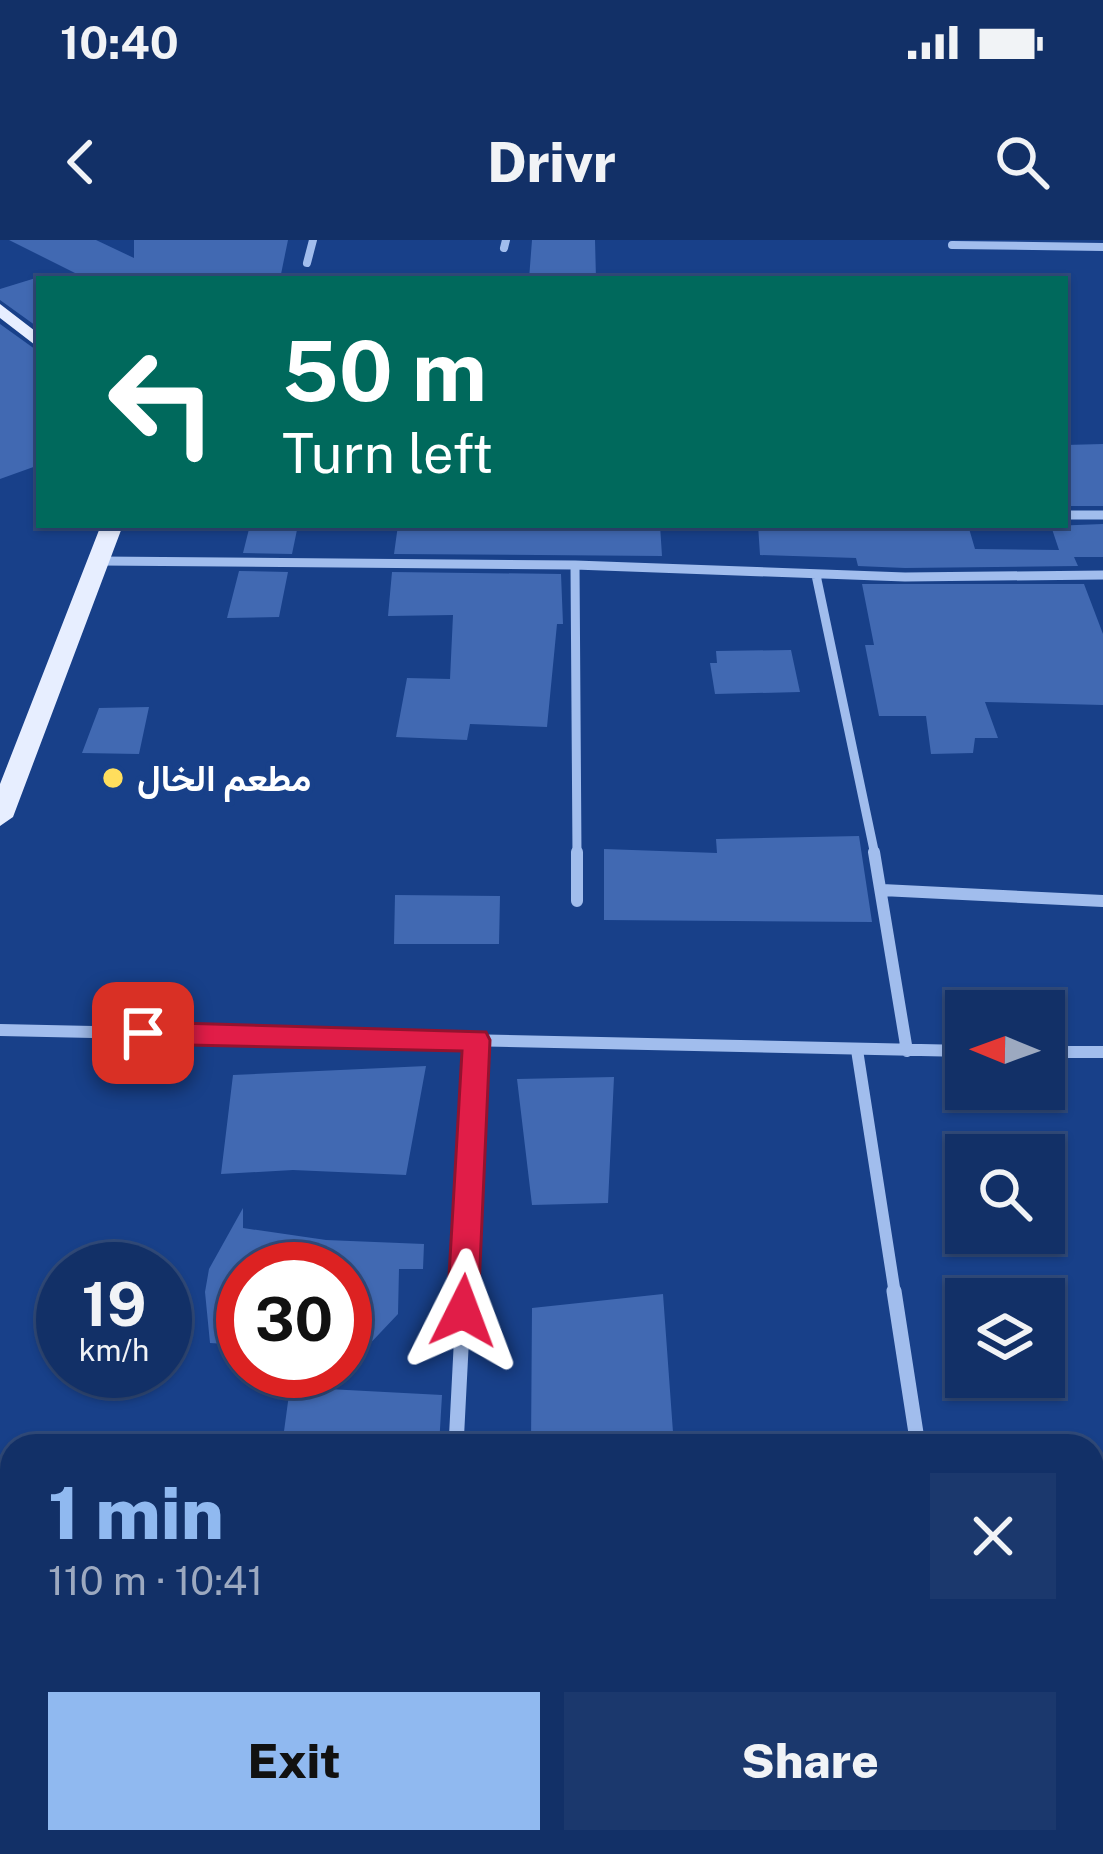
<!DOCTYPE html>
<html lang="en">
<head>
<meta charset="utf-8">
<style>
	body { margin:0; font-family:"Public Sans",Vazirmatn,sans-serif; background:#1b386d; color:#f1f3f6; height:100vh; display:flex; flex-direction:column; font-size:45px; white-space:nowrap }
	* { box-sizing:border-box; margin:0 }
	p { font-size:39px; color:#9ca9c0 }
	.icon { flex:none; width:66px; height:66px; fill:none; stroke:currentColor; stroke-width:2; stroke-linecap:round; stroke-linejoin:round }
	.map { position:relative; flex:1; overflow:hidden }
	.details { position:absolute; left:0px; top:1194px; width:1104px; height:420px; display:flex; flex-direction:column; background:#123067; border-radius:36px 36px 0 0; box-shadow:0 3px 9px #0004,0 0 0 3px #314b7b }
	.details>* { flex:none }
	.top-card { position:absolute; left:36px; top:36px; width:1032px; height:252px; border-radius:0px; box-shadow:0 3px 9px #0004,0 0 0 3px #314b7b; background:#00695c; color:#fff; overflow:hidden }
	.needle { width:78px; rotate:271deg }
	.controls { position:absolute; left:945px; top:750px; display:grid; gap:24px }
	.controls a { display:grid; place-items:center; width:120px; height:120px; border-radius:0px; background:#123067; box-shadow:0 3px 9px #0004,0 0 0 3px #314b7b; font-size:60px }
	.speed { position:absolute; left:36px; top:1002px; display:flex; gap:24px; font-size:60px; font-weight:700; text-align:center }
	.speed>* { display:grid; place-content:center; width:156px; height:156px; border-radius:50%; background:#123067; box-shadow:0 3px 9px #0004,0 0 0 3px #314b7b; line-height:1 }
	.speed small { font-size:30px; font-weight:400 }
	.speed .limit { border:18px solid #d22; background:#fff; color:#111 }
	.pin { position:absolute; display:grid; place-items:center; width:102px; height:102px; color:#fff; margin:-51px; border-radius:24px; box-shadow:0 6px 18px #0006 }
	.me { position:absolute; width:132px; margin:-66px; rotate:3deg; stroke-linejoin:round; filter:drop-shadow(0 0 9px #0008) }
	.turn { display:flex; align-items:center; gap:42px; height:252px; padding:0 48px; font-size:54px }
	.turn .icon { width:156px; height:156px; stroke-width:2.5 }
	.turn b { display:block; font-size:84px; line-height:102px }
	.round { display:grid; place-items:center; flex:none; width:126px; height:126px; border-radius:0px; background:#1b386d }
	.head { display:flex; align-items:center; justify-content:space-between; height:204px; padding:0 48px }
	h1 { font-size:72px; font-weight:800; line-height:90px; color:#90b9f0 }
	.primary-button { display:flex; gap:24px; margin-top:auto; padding:24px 48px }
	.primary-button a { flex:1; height:138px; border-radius:0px; background:#90b9f0; color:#111; font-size:48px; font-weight:800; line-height:138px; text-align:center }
	.primary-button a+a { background:#1b386d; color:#f1f3f6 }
	.status { display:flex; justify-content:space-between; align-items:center; height:84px; padding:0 60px; background:#123067; direction:ltr }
	.status svg { height:33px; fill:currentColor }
	header { display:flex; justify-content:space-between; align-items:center; height:156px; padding:0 48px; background:#123067; font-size:54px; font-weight:800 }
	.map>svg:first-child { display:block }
	.building { fill:#4169b2 }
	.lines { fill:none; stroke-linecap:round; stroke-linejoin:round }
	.street-far3 { stroke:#a1bded; stroke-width:8 }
	.street-far2 { stroke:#a1bded; stroke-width:9 }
	.street-far1 { stroke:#a1bded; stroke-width:12 }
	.street { stroke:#a1bded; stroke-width:15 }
	.primary { fill:#e7eeff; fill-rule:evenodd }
	.route { fill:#e11d48; stroke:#92132f; stroke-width:3 }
	.poi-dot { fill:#ffde5d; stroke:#184089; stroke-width:4.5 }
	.labels { text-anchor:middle; stroke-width:10; stroke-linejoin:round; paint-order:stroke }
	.poi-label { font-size:36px; font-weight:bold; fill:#fff; stroke:#184089; text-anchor:start }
</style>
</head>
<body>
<div class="status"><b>10:40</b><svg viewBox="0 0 49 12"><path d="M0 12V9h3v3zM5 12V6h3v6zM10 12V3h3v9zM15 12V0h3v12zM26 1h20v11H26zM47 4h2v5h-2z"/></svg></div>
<header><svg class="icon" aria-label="back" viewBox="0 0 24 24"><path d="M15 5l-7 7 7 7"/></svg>Drivr<svg class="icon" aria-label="search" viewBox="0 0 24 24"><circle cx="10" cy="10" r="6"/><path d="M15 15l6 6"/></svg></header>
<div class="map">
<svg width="1103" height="1614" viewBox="0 0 1103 1614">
	<rect width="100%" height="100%" fill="#184089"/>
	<path class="building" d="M 9,0 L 96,0 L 134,18 L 134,0 L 288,0 L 280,39 L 87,39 Z
		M 532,0 L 595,0 L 596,39 L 529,39 Z
		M 39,37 L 39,88 L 0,60 L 0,49 Z
		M 0,84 L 39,112 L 39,225 L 0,239 Z
		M 1103,204 L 1103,266 L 1065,266 L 1065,205 Z
		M 1103,284 L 1103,317 L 1074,317 L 1078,326 L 905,328 L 858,326 L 856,318 L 760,315 L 758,285 L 968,285 L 975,309 L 1059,310 L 1051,286 Z
		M 250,285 L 298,285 L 292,314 L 243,313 Z
		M 398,285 L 660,285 L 662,316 L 394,314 Z
		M 239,331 L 288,332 L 279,377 L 227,378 Z
		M 392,332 L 561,334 L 563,384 L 557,384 L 547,487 L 470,484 L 467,500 L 396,497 L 407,438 L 450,439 L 453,375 L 388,376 Z
		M 862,344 L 1084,344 L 1103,394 L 1103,465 L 985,462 L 998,498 L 975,498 L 973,513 L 931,514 L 926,476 L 879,476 L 865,405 L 874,405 Z
		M 791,410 L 800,452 L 715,454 L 710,423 L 717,423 L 716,411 Z
		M 149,467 L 139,514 L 82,513 L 99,468 Z
		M 859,596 L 872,682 L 604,680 L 604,609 L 717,613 L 716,599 Z
		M 395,655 L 500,656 L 499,704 L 394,704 Z
		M 426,826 L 406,935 L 293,930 L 221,934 L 233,835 Z
		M 614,837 L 608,963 L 532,965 L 517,839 Z
		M 243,968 L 243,988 L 326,1000 L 424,1004 L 423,1029 L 399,1029 L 398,1074 L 345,1130 L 345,1029 L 243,1029 L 243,1105 L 210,1103 L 205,1052 L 209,1029 Z
		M 663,1054 L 674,1206 L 531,1206 L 532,1068 Z
		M 290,1147 L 442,1155 L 439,1206 L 282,1206 Z"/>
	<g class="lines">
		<path class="street-far3" d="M 952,5 L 1103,7
			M 504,8 L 506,0
			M 307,23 L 313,0"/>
		<path class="street-far2" d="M 1065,275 L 1103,275
			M 100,321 L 575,325 L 905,337 L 1103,335
			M 575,325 L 577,615
			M 816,335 L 875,615"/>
		<path class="street-far1" d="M 577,612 L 577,661
			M 874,612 L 907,811
			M 882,650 L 1103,661
			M 0,790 L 966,811
			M 857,810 L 895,1054
			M 1044,812 L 1103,812
			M 463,1054 L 476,800"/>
		<path class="street" d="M 894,1051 L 918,1206
			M 456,1206 L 464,1051
			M 0,1493 L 12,1494"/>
		<path class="primary" d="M 0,64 L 39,94 L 39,108 L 0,78 Z
			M 101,285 L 123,285 L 13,577 L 0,586 L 0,544 Z"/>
	</g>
	<path class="route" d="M 143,782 L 486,792 L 490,800 L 478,1071 L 474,1081 L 463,1086 L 452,1081 L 447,1071 L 462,811 L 143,804 L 129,793 Z"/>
	<circle class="poi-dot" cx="113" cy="538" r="12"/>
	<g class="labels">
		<g class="poi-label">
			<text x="137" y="551">مطعم الخال</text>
		</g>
	</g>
</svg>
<div class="controls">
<a><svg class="needle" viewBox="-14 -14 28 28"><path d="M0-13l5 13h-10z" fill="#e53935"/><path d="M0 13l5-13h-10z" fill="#9ca9c0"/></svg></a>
<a><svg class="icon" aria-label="search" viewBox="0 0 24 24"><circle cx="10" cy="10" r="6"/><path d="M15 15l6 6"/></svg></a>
<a><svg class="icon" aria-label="layers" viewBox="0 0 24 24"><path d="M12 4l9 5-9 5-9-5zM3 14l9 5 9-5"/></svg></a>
</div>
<div class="speed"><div>19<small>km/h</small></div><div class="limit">30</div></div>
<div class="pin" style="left:143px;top:793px;background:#d93025"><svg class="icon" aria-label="arrive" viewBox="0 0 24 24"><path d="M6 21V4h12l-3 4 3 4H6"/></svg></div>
<svg class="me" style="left:463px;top:1071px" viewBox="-20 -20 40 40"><path d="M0-17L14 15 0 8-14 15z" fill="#e11d48" stroke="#fff" stroke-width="4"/></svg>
<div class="top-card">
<div class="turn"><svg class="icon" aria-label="left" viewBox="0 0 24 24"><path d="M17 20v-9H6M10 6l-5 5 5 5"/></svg><div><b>50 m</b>Turn left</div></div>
</div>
<section class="details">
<div class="head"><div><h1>1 min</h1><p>110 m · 10:41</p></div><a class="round"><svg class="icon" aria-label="close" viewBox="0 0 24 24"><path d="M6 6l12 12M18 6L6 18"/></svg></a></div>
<div class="primary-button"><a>Exit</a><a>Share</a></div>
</section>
</div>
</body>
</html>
